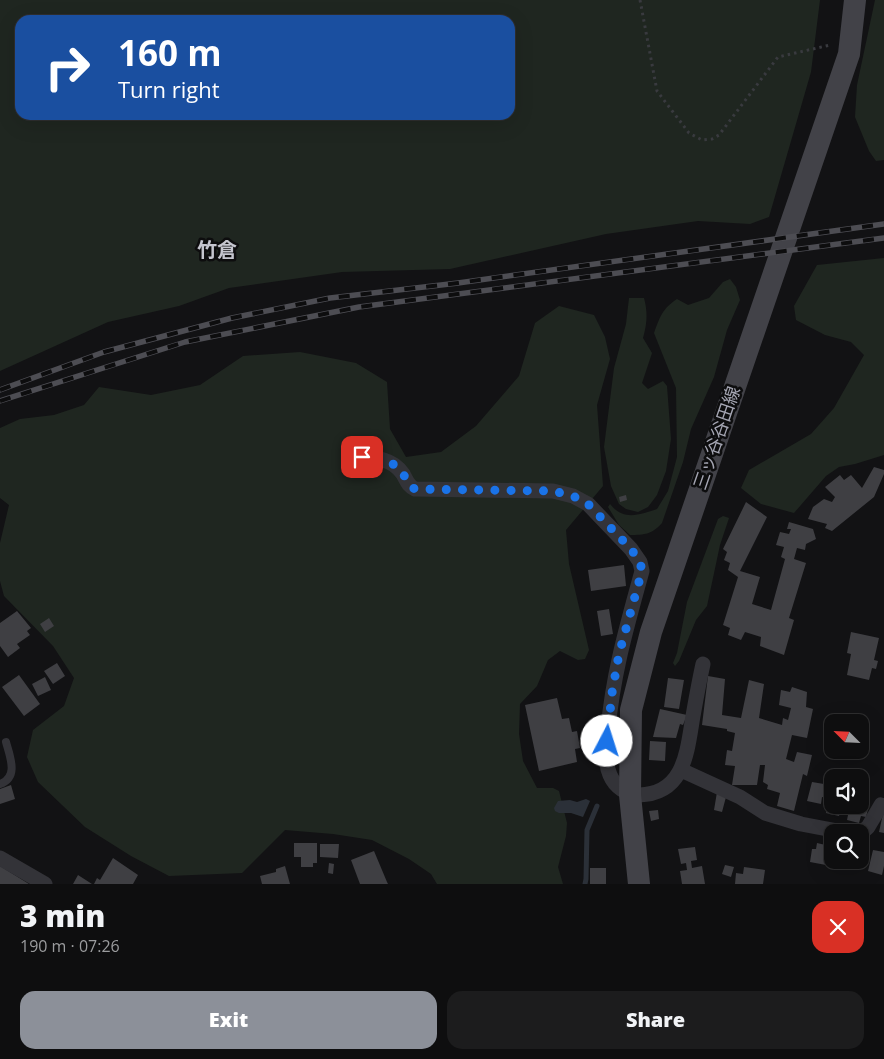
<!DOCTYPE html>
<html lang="en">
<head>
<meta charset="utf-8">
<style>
	body { margin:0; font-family:"Open Sans","Noto Sans JP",sans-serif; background:#1c1c1d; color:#f1f3f6; height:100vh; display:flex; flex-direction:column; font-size:19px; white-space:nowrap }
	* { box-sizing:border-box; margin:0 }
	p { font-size:16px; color:#9b9c9e }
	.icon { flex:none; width:28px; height:28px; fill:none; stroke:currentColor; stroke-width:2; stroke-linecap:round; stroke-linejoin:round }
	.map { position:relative; height:884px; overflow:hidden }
	.panel { display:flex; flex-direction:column; background:#0e0e0f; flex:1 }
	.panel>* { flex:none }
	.guide { position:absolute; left:15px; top:15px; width:500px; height:105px; border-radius:15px; box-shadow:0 5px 20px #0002,0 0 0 1px #2e2e2f; background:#1a4fa0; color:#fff; overflow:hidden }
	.needle { width:32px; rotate:294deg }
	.buttons { position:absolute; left:824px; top:714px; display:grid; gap:10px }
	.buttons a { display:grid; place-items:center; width:45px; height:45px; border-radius:10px; background:#0e0e0f; box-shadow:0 5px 20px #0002,0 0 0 1px #2e2e2f; font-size:25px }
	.pin { position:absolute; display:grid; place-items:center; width:42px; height:42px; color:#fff; margin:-21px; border-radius:10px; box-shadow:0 2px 8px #0006 }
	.me { position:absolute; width:55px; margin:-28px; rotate:5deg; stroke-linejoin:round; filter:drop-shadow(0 0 4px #0008) }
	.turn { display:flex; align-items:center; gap:18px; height:105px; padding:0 20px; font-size:22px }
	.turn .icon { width:65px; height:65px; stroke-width:2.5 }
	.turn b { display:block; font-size:35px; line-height:42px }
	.round { display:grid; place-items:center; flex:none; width:52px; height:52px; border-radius:15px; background:#1c1c1d }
	.headline { display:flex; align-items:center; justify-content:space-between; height:85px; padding:0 20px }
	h1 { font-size:30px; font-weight:800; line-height:38px }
	.button { display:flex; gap:10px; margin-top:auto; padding:10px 20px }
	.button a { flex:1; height:58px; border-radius:15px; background:#8c9099; color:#fff; font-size:20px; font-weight:800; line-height:58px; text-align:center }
	.button a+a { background:#1c1c1d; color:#f1f3f6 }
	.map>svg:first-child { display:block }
	.green { fill:#1f2620; fill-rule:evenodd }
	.water { fill:#2b3038 }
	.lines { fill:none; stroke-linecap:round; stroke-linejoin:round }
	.stream { stroke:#2b3038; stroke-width:5 }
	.building { fill:#3f3f43 }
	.path { stroke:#393a3f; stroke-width:3; stroke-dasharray:2.5 4; stroke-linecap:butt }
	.lane { stroke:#333338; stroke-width:8 }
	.street { stroke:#333338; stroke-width:15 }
	.secondary { stroke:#424248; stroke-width:22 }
	.rail-casing { stroke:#4d4d53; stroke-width:5.5 }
	.rail { stroke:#0d0d0e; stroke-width:4; stroke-dasharray:11; stroke-linecap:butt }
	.route { stroke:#1a73e8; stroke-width:9; stroke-dasharray:0 16.2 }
	.labels { text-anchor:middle; stroke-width:5; stroke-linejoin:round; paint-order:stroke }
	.street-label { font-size:18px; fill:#a5a6b3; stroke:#0d0d0e }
	.quarter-label { font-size:20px; font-weight:bold; fill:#c5c6cf; stroke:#0d0d0e }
</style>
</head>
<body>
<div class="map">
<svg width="884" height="884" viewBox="0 0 884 884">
	<rect width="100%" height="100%" fill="#121214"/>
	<path class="green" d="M 0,0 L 820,0 L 811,72 L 769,217 L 750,224 L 698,221 L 606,234 L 450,269 L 342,272 L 229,288 L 179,306 L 108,322 L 0,371 ZM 20,20 L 510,20 L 510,115 L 20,115 Z
		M 875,0 L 884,0 L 884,160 L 876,161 L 869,151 L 855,117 L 857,85 Z
		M 884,258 L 884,455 L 855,464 L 839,467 L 826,476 L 794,513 L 761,504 L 741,488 L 749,470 L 811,434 L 834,408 L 864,355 L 851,342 L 825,335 L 796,320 L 794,306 L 817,265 Z
		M 730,279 L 736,287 L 740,300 L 727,330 L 714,377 L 691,429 L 683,462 L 662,523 C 652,534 645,535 630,535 L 619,525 L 608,507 L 610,504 C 623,521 639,515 657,509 L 668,491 L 677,457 L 676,388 L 654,333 C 660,317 662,309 677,299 L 688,305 L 709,298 L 723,282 Z
		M 629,298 L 644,298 C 648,313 647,324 643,338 L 652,353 L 642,383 L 648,389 L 663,381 L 667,386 L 671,439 L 666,471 L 657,495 L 648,507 L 638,512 L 626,509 L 619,504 L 611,486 L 604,447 L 614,368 L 626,324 Z
		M 559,306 L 594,315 L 605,337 L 610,359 L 597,405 L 603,486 L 566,530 L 569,564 L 589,650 L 585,659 L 578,660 L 560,651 L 548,660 L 537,686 L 520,704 L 519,734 L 523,761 L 537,788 L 553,788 L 559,791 L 567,823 L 566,836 L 558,867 L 563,884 L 437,884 L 431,874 L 409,859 L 372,840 L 333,834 L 285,830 L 242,873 L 169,876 L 131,856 L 85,827 L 38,782 L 27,757 L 33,730 L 64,706 L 74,678 L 53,646 L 4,596 L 0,581 L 0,543 L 9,505 L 0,498 L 0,428 L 20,419 L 54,415 L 84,405 L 99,387 L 151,395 L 200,385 L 243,356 L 300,352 L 356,363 L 387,382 L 390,429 L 406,457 L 441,452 L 476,426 L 519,376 L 535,323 Z
		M 723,516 L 729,518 L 720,545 L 707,606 L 696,620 L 679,661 L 675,666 L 673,663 L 677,653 L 687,602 L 718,519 Z"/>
	<path class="water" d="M 586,799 L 590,801 L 583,817 L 571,813 L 559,813 L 555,811 L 554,808 L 558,801 L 570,800 L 577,802 Z"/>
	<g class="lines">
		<path class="stream" d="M 585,884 L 586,879 L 587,830 L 597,806"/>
	</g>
	<path class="building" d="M 874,467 L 884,470 L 884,474 L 874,497 L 832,531 L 825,528 L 827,524 L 808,519 L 813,507 L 824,499 L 832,502 L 835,497 L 825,487 L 840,475 L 844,480 L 851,475 L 862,488 Z
		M 626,495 L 627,500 L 620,502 L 619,497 Z
		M 746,502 L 767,517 L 740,571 L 760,577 L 752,604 L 771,610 L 785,559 L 781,557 L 784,547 L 776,545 L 780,532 L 789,534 L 791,529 L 787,529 L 789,522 L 813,529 L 816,539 L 806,544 L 805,550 L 797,548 L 794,559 L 806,563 L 789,618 L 794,620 L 784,655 L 760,646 L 761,637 L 745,632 L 741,640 L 728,635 L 730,628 L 723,625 L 738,577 L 728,570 L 730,563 L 724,560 L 727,552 L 723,549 Z
		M 624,565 L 626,586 L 591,591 L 588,570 Z
		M 609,609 L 613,634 L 601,636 L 597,611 Z
		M 17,611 L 31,628 L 27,631 L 30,635 L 17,644 L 20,648 L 8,657 L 0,646 L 0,623 Z
		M 49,618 L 54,626 L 45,632 L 40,624 Z
		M 851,632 L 879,638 L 874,660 L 878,661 L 876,669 L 872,668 L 869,680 L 847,675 L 851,654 L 847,653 Z
		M 57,663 L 65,676 L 53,684 L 44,671 Z
		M 19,675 L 40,704 L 24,716 L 2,687 Z
		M 708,676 L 725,679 L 722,715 L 741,718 L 749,680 L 764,684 L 759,718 L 782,725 L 783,718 L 788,720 L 791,708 L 779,705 L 781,690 L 790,692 L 792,687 L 807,692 L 806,707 L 813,709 L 807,738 L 792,735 L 786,759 L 794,762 L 797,752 L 812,755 L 807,776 L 803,774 L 794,811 L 777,806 L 780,793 L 767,789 L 768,785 L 763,782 L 765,765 L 760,765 L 757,785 L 732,785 L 735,766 L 725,765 L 727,750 L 732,751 L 735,733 L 727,731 L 727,729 L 702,725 Z
		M 45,677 L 51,690 L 38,696 L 32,684 Z
		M 668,678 L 684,680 L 679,709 L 664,707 Z
		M 557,698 L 562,719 L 569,718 L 572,732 L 577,731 L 580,748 L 575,749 L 577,762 L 539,771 L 525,705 Z
		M 660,709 L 687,715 L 683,725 L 680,724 L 676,738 L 653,737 Z
		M 650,741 L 666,742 L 665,761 L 649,760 Z
		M 812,782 L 830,785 L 827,798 L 822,797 L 821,804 L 807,801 Z
		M 11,785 L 15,799 L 0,804 L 0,789 Z
		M 717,792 L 726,797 L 722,812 L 714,810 Z
		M 831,793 L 832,793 L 832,805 L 842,805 L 839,816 L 826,813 Z
		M 860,803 L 869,805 L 866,817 L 861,816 L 859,823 L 847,820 L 850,805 L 860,805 Z
		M 658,810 L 659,819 L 651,821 L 649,811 Z
		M 883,814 L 884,814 L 884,833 L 879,832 Z
		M 294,843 L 317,843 L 317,863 L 313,863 L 313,867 L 301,867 L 301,857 L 294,857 Z
		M 817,843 L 830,846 L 826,865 L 810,862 L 812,849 L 816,849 Z
		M 320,844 L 339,844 L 338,858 L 320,857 Z
		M 695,847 L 697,860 L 691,861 L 692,868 L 702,866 L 705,884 L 682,884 L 680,871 L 687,870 L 686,863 L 681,864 L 678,849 Z
		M 873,850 L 884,852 L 884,866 L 882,875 L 868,871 Z
		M 374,851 L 387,882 L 388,884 L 360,884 L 351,860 Z
		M 113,858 L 138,875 L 133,884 L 94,884 L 97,878 L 100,880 Z
		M 833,860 L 849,860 L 847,870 L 831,866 Z
		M 329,863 L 334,864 L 333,874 L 328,873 Z
		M 725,865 L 734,867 L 731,877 L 722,874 Z
		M 0,866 L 29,884 L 0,884 Z
		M 285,866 L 290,884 L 262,884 L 260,876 L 276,872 L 276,869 Z
		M 744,867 L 765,870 L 763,884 L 735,884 L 736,873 L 743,874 Z
		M 590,868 L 606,868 L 606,884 L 590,884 Z
		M 78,875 L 92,884 L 73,884 Z"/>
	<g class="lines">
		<path class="path" d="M 640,0 L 657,91 L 689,133 L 702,140 L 712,139 L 719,135 L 778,57 L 830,45"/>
		<path class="lane" d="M 0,784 C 19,777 10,757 6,742"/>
		<path class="street" d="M 351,457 C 371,458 391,456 403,474 C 407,481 408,486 415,489 L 553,491 L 573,496 L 588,504 L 631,549 L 640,562 L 642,571 C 627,626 613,673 608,730 C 607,744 604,762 610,775 C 615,787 627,795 639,795 C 685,794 687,751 693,716 C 696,699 699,682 703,664
			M 681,770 L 740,797 L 765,813 L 801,824 L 843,832
			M 860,834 L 868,827 L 881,805 L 884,806
			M 0,858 L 45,884"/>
		<path class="secondary" d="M 639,884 L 630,795 L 631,710 L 651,632 L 849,54 L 855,0"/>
		<defs>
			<path id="rail" d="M 0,390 L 104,352 L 232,318 L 330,298 L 458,283 L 884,224
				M 0,401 L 185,342 L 359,307 L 884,238"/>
		</defs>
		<use href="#rail" class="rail-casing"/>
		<use href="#rail" class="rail"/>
	</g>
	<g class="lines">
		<path class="route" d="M 362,457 C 381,458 395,460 405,477 C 408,483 409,486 415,489 L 553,491 L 573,496 L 588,504 L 631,549 L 640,562 L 642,571 L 619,654 L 612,693 L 607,741"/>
	</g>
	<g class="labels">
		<g class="street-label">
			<text transform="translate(717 438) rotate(-71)" y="6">三ッ谷谷田線</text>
		</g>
		<g class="quarter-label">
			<text x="217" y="257">竹倉</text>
		</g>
	</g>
</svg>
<div class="buttons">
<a><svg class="needle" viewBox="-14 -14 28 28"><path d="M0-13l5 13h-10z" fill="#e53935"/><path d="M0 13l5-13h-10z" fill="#9b9c9e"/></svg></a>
<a><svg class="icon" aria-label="sound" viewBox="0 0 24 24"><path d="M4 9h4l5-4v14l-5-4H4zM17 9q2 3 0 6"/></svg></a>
<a><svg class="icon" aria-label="search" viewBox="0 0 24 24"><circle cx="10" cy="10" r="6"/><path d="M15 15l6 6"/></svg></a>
</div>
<div class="pin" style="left:362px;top:457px;background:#d93025"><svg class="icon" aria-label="arrive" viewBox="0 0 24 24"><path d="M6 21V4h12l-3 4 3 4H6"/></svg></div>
<svg class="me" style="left:607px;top:741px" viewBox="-20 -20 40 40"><circle r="19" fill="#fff"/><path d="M0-13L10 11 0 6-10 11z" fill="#1a73e8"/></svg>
<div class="guide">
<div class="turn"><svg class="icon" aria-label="right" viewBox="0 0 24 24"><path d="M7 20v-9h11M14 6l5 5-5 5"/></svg><div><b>160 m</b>Turn right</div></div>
</div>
</div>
<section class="panel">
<div class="headline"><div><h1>3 min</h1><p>190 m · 07:26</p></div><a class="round" style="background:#d93025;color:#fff"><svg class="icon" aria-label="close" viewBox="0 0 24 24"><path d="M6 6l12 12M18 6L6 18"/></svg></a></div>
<div class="button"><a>Exit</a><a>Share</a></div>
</section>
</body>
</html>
